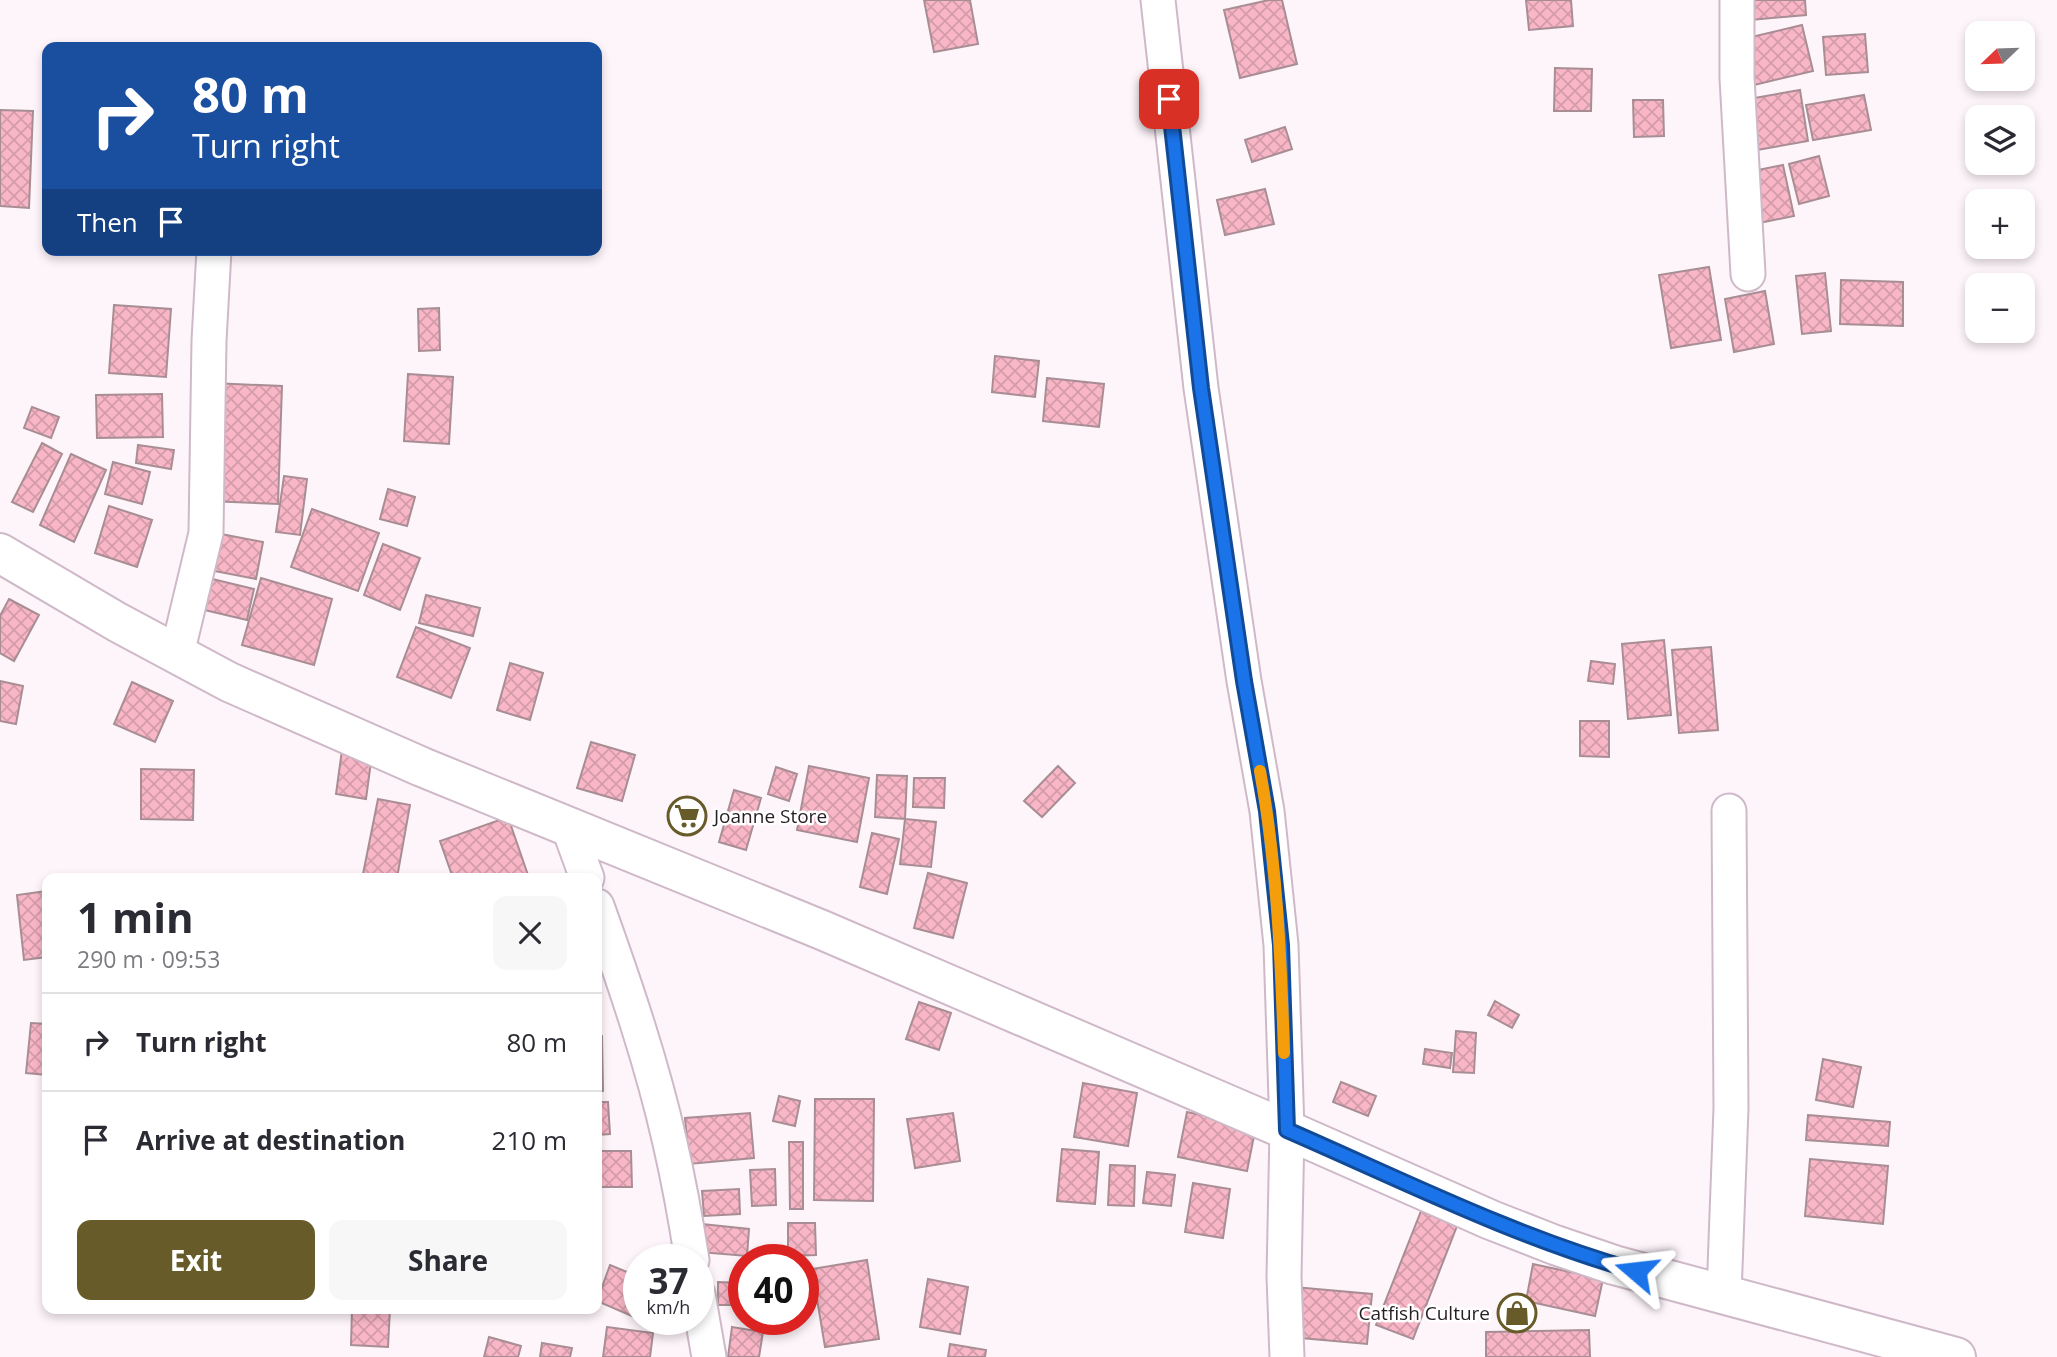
<!DOCTYPE html>
<html lang="en">
<head>
<meta charset="utf-8">
<style>
	body { margin:0; font-family:"Open Sans",sans-serif; background:#f7f7f7; color:#2b2b33; height:100vh; display:flex; flex-direction:column; font-size:26px; white-space:nowrap }
	* { box-sizing:border-box; margin:0 }
	p { font-size:23px; color:#7c7c81 }
	.icon { flex:none; width:38px; height:38px; fill:none; stroke:currentColor; stroke-width:2; stroke-linecap:round; stroke-linejoin:round }
	.map { position:relative; flex:1; overflow:hidden }
	.panel { position:absolute; left:42px; top:873px; width:560px; height:441px; display:flex; flex-direction:column; background:#fff; border-radius:14px; box-shadow:0 4px 10px #0003 }
	.panel>* { flex:none }
	.banner { position:absolute; left:42px; top:42px; width:560px; height:214px; border-radius:14px; box-shadow:0 4px 10px #0003; background:#1a4fa0; color:#fff; overflow:hidden }
	.needle { width:46px; rotate:247deg }
	.tools { position:absolute; left:1965px; top:21px; display:grid; gap:14px }
	.tools a { display:grid; place-items:center; width:70px; height:70px; border-radius:14px; background:#fff; box-shadow:0 4px 10px #0003; font-size:35px }
	.speed { position:absolute; left:623px; top:1244px; display:flex; gap:14px; font-size:35px; font-weight:700; text-align:center }
	.speed>* { display:grid; place-content:center; width:91px; height:91px; border-radius:50%; background:#fff; box-shadow:0 4px 10px #0003; line-height:1 }
	.speed small { font-size:18px; font-weight:400 }
	.speed .limit { border:10px solid #d22; background:#fff; color:#111 }
	.pin { position:absolute; display:grid; place-items:center; width:60px; height:60px; color:#fff; margin:-30px; border-radius:14px; box-shadow:0 4px 10px #0006 }
	.me { position:absolute; width:77px; margin:-38px; rotate:287deg; stroke-linejoin:round; filter:drop-shadow(0 0 5px #0008) }
	.turn { display:flex; align-items:center; gap:24px; height:147px; padding:0 35px; font-size:32px }
	.turn .icon { width:91px; height:91px; stroke-width:2.5 }
	.turn b { display:block; font-size:49px; line-height:60px }
	.then { display:flex; align-items:center; height:66px; padding:0 35px; background:#0003; gap:14px; font-size:26px }
	.round { display:grid; place-items:center; flex:none; width:74px; height:74px; border-radius:14px; background:#f7f7f7 }
	.summary { display:flex; align-items:center; justify-content:space-between; height:119px; padding:0 35px }
	h1 { font-size:42px; font-weight:700; line-height:52px }
	.cta { display:flex; gap:14px; margin-top:auto; padding:14px 35px }
	.cta a { flex:1; height:80px; border-radius:14px; background:#675c29; color:#fff; font-size:28px; font-weight:700; line-height:80px; text-align:center }
	.cta a+a { background:#f7f7f7; color:#2b2b33 }
	ul { padding:0; list-style:none }
	li { display:flex; align-items:center; gap:21px; height:98px; padding:0 35px; border-top:2px solid #e1e1e2 }
	li div { flex:1 }
	li b { display:block; font-size:26px }
	li em { font-style:normal }
	.map>svg:first-child { display:block }
	.building { fill:url(#building-cross-hatch); stroke:#a88e94; stroke-width:2 }
	.lines { fill:none; stroke-linecap:round; stroke-linejoin:round }
	.street-casing { stroke:#cfb9c8; stroke-width:37 }
	.secondary-casing { stroke:#cfb9c8; stroke-width:42 }
	.street { stroke:#fff; stroke-width:33 }
	.secondary { stroke:#fff; stroke-width:38 }
	.route-casing { stroke:#114b97; stroke-width:18 }
	.route { stroke:#1a73e8; stroke-width:12 }
	.slow { stroke:#f59e0b; stroke-width:12 }
	.labels { text-anchor:middle; stroke-width:5; stroke-linejoin:round; paint-order:stroke }
	.poi-label { font-size:19px; fill:#261e23; stroke:#fff; text-anchor:start }
</style>
</head>
<body>
<div class="map">
<svg width="2057" height="1357" viewBox="0 0 2057 1357">
	<defs>
		<pattern id="building-cross-hatch" width="8" height="8" patternUnits="userSpaceOnUse" patternTransform="scale(1.75)"><rect width="8" height="8" fill="#f8b6c6"/><path d="M0 0l8 8M0 8l8-8" fill="none" stroke="#d49caa"/></pattern>
	</defs>
	<rect width="100%" height="100%" fill="#fef5fb"/>
	<path class="building" d="M 924,0 L 970,0 L 978,44 L 934,52 Z
		M 1269,0 L 1282,0 L 1297,64 L 1240,78 L 1224,10 Z
		M 1526,0 L 1571,0 L 1573,26 L 1529,30 Z
		M 1748,0 L 1805,0 L 1806,15 L 1751,20 Z
		M 1802,25 L 1813,71 L 1754,85 L 1743,39 Z
		M 1865,34 L 1868,72 L 1826,75 L 1823,37 Z
		M 1555,68 L 1592,69 L 1591,111 L 1554,111 Z
		M 1800,90 L 1808,141 L 1751,151 L 1743,100 Z
		M 1864,95 L 1871,130 L 1813,140 L 1806,105 Z
		M 1633,100 L 1663,100 L 1664,136 L 1634,137 Z
		M 0,110 L 33,111 L 29,208 L 0,206 Z
		M 1285,127 L 1292,149 L 1252,162 L 1245,140 Z
		M 1819,156 L 1829,196 L 1799,204 L 1789,164 Z
		M 1783,165 L 1794,216 L 1759,223 L 1748,172 Z
		M 1265,189 L 1274,224 L 1225,235 L 1217,200 Z
		M 1709,267 L 1721,340 L 1671,348 L 1659,275 Z
		M 1825,273 L 1831,331 L 1802,334 L 1796,276 Z
		M 1841,280 L 1903,282 L 1903,326 L 1840,324 Z
		M 1765,291 L 1774,344 L 1734,352 L 1725,299 Z
		M 114,305 L 171,309 L 166,377 L 109,373 Z
		M 439,308 L 440,350 L 419,351 L 418,309 Z
		M 995,356 L 1039,361 L 1035,397 L 992,392 Z
		M 408,374 L 453,377 L 449,444 L 404,441 Z
		M 1047,378 L 1104,384 L 1099,427 L 1043,421 Z
		M 212,383 L 282,386 L 278,504 L 209,501 Z
		M 162,394 L 163,437 L 97,438 L 96,395 Z
		M 32,407 L 59,417 L 51,438 L 24,428 Z
		M 42,443 L 62,454 L 33,512 L 12,502 Z
		M 138,445 L 174,450 L 171,469 L 136,463 Z
		M 71,454 L 106,470 L 74,542 L 40,525 Z
		M 113,462 L 150,472 L 142,504 L 105,494 Z
		M 284,476 L 307,479 L 300,535 L 276,532 Z
		M 388,489 L 415,497 L 407,526 L 380,519 Z
		M 109,506 L 152,520 L 137,567 L 95,553 Z
		M 312,509 L 379,533 L 358,591 L 291,567 Z
		M 211,532 L 263,542 L 256,579 L 204,569 Z
		M 383,544 L 420,558 L 400,610 L 364,595 Z
		M 204,577 L 254,589 L 247,620 L 196,608 Z
		M 261,578 L 332,599 L 314,665 L 242,645 Z
		M 426,595 L 480,608 L 473,636 L 419,623 Z
		M 9,599 L 39,615 L 14,661 L 0,653 L 0,616 Z
		M 416,627 L 470,648 L 451,698 L 397,677 Z
		M 1664,640 L 1671,715 L 1628,719 L 1622,644 Z
		M 1711,647 L 1718,730 L 1679,733 L 1672,650 Z
		M 1591,661 L 1615,664 L 1613,684 L 1588,681 Z
		M 510,663 L 543,673 L 530,720 L 497,710 Z
		M 0,681 L 23,686 L 16,724 L 0,721 Z
		M 132,682 L 173,701 L 155,742 L 114,724 Z
		M 1580,721 L 1609,721 L 1609,757 L 1580,756 Z
		M 591,742 L 635,755 L 622,801 L 577,788 Z
		M 342,750 L 372,754 L 366,799 L 336,794 Z
		M 809,766 L 869,778 L 857,842 L 797,830 Z
		M 1058,766 L 1075,783 L 1042,817 L 1024,801 Z
		M 776,767 L 797,774 L 789,801 L 768,794 Z
		M 141,769 L 194,770 L 193,820 L 141,819 Z
		M 877,775 L 907,776 L 905,819 L 875,817 Z
		M 914,778 L 945,778 L 944,808 L 913,807 Z
		M 734,790 L 761,798 L 746,850 L 719,842 Z
		M 378,799 L 410,805 L 397,878 L 363,874 Z
		M 508,817 L 529,878 L 453,878 L 440,841 Z
		M 905,819 L 936,822 L 931,867 L 900,864 Z
		M 872,833 L 899,839 L 887,894 L 860,887 Z
		M 928,873 L 967,883 L 953,938 L 914,928 Z
		M 47,891 L 47,957 L 24,960 L 17,895 Z
		M 1495,1001 L 1519,1015 L 1512,1028 L 1488,1015 Z
		M 919,1002 L 951,1013 L 939,1050 L 906,1039 Z
		M 31,1023 L 47,1024 L 47,1075 L 26,1073 Z
		M 1456,1031 L 1476,1033 L 1474,1073 L 1453,1072 Z
		M 597,1036 L 602,1036 L 603,1091 L 597,1092 Z
		M 1425,1049 L 1452,1053 L 1450,1068 L 1423,1064 Z
		M 1823,1059 L 1861,1067 L 1853,1107 L 1816,1100 Z
		M 1341,1082 L 1376,1096 L 1368,1116 L 1333,1102 Z
		M 1083,1083 L 1137,1093 L 1128,1146 L 1074,1137 Z
		M 779,1096 L 800,1101 L 795,1126 L 773,1121 Z
		M 815,1099 L 874,1099 L 873,1201 L 814,1200 Z
		M 597,1102 L 608,1102 L 610,1134 L 597,1135 Z
		M 1187,1112 L 1256,1126 L 1247,1171 L 1178,1157 Z
		M 750,1113 L 754,1158 L 689,1164 L 685,1118 Z
		M 953,1113 L 960,1161 L 915,1168 L 907,1119 Z
		M 1808,1115 L 1890,1122 L 1888,1146 L 1806,1140 Z
		M 789,1142 L 803,1142 L 803,1209 L 790,1209 Z
		M 1062,1149 L 1099,1152 L 1095,1204 L 1057,1201 Z
		M 597,1151 L 631,1151 L 632,1187 L 597,1187 Z
		M 1810,1159 L 1888,1166 L 1883,1224 L 1805,1216 Z
		M 1110,1165 L 1135,1166 L 1134,1206 L 1108,1205 Z
		M 775,1169 L 776,1205 L 752,1206 L 750,1170 Z
		M 1147,1172 L 1175,1175 L 1171,1206 L 1143,1203 Z
		M 1193,1183 L 1230,1189 L 1223,1238 L 1185,1232 Z
		M 739,1189 L 740,1214 L 704,1216 L 702,1191 Z
		M 1421,1211 L 1457,1226 L 1413,1339 L 1376,1325 Z
		M 788,1223 L 815,1223 L 816,1255 L 788,1256 Z
		M 702,1224 L 749,1229 L 747,1256 L 700,1252 Z
		M 867,1260 L 879,1339 L 825,1347 L 812,1269 Z
		M 1533,1264 L 1603,1279 L 1595,1316 L 1526,1301 Z
		M 610,1265 L 639,1277 L 639,1306 L 634,1317 L 597,1301 Z
		M 928,1279 L 968,1287 L 960,1334 L 920,1327 Z
		M 718,1282 L 741,1283 L 742,1305 L 718,1305 Z
		M 1294,1287 L 1372,1294 L 1367,1344 L 1290,1337 Z
		M 352,1309 L 390,1309 L 388,1347 L 351,1345 Z
		M 607,1327 L 653,1333 L 650,1357 L 603,1357 Z
		M 732,1327 L 763,1332 L 759,1357 L 728,1357 Z
		M 1589,1330 L 1590,1357 L 1486,1357 L 1486,1332 Z
		M 489,1337 L 521,1346 L 518,1357 L 484,1357 Z
		M 542,1343 L 572,1348 L 570,1357 L 540,1357 Z
		M 950,1344 L 986,1350 L 985,1357 L 948,1357 Z"/>
	<g class="lines">
		<defs>
			<path id="street" d="M 1158,0 L 1201,388 L 1244,681 L 1267,811 L 1281,945 L 1287,1130 L 1284,1276 L 1287,1357
				M 1737,0 L 1737,78 L 1748,274
				M 177,654 L 206,533 L 209,341 L 214,250
				M 568,826 L 587,878
				M 597,906 C 625,984 652,1063 670,1143 C 679,1182 686,1221 692,1260
				M 698,1294 L 709,1357
				M 1724,1295 L 1731,1108 L 1729,811"/>
			<path id="secondary" d="M 0,553 L 117,622 L 229,682 L 422,767 L 822,930 L 1287,1130 L 1491,1220 L 1555,1245 L 1614,1265 L 1956,1357"/>
		</defs>
		<use href="#street" class="street-casing"/>
		<use href="#secondary" class="secondary-casing"/>
		<use href="#street" class="street"/>
		<use href="#secondary" class="secondary"/>
	</g>
	<g class="lines">
		<defs>
			<path id="route" d="M 1169,99 L 1201,388 L 1244,681 L 1267,811 L 1281,945 L 1287,1130 C 1402,1180 1515,1237 1636,1271"/>
		</defs>
		<use href="#route" class="route-casing"/>
		<use href="#route" class="route"/>
		<path class="slow" d="M 1260,771 C 1277,864 1281,959 1284,1053"/>
	</g>
	<defs>
		<symbol id="supermarket-ring" viewBox="-11 -11 22 22"><circle r="9.5" fill="#fff" stroke="#675c29" stroke-width="1.5"/><path d="M-6-5.5h2.5l.6 2H6L4.5 2H-2.5L-4.4-4H-6ZM-1.5 3.2a1.3 1.3 0 1 0 .1 0ZM3 3.2a1.3 1.3 0 1 0 .1 0Z" fill="#675c29"/></symbol>
		<symbol id="shop-ring" viewBox="-11 -11 22 22"><circle r="9.5" fill="#fff" stroke="#675c29" stroke-width="1.5"/><path d="M-5-2.5h2.3a2.7 3.5 0 0 1 5.4 0H5L5.5 6h-11ZM-1.5-2.5h3a1.5 2.3 0 0 0-3 0Z" fill="#675c29"/></symbol>
	</defs>
	<g fill-rule="evenodd">
		<use href="#supermarket-ring" x="665" y="794" width="44" height="44"/>
		<use href="#shop-ring" x="1495" y="1291" width="44" height="44"/>
	</g>
	<g class="labels">
		<g class="poi-label">
			<text x="714" y="823">Joanne Store</text>
			<text x="1490" y="1320" text-anchor="end">Catfish Culture</text>
		</g>
	</g>
</svg>
<div class="tools">
<a><svg class="needle" viewBox="-14 -14 28 28"><path d="M0-13l5 13h-10z" fill="#e53935"/><path d="M0 13l5-13h-10z" fill="#7c7c81"/></svg></a>
<a><svg class="icon" aria-label="layers" viewBox="0 0 24 24"><path d="M12 4l9 5-9 5-9-5zM3 14l9 5 9-5"/></svg></a>
<a>+</a>
<a>−</a>
</div>
<div class="speed"><div>37<small>km/h</small></div><div class="limit">40</div></div>
<div class="pin" style="left:1169px;top:99px;background:#d93025"><svg class="icon" aria-label="arrive" viewBox="0 0 24 24"><path d="M6 21V4h12l-3 4 3 4H6"/></svg></div>
<svg class="me" style="left:1636px;top:1271px" viewBox="-20 -20 40 40"><path d="M0-17L14 15 0 8-14 15z" fill="#1a73e8" stroke="#fff" stroke-width="4"/></svg>
<div class="banner">
<div class="turn"><svg class="icon" aria-label="right" viewBox="0 0 24 24"><path d="M7 20v-9h11M14 6l5 5-5 5"/></svg><div><b>80 m</b>Turn right</div></div>
<div class="then">Then<svg class="icon" aria-label="arrive" viewBox="0 0 24 24"><path d="M6 21V4h12l-3 4 3 4H6"/></svg></div>
</div>
<section class="panel">
<div class="summary"><div><h1>1 min</h1><p>290 m · 09:53</p></div><a class="round"><svg class="icon" aria-label="close" viewBox="0 0 24 24"><path d="M6 6l12 12M18 6L6 18"/></svg></a></div>
<ul>
<li><svg class="icon" aria-label="right" viewBox="0 0 24 24"><path d="M7 20v-9h11M14 6l5 5-5 5"/></svg><div><b>Turn right</b></div><em>80 m</em></li>
<li><svg class="icon" aria-label="arrive" viewBox="0 0 24 24"><path d="M6 21V4h12l-3 4 3 4H6"/></svg><div><b>Arrive at destination</b></div><em>210 m</em></li>
</ul>
<div class="cta"><a>Exit</a><a>Share</a></div>
</section>
</div>
</body>
</html>
